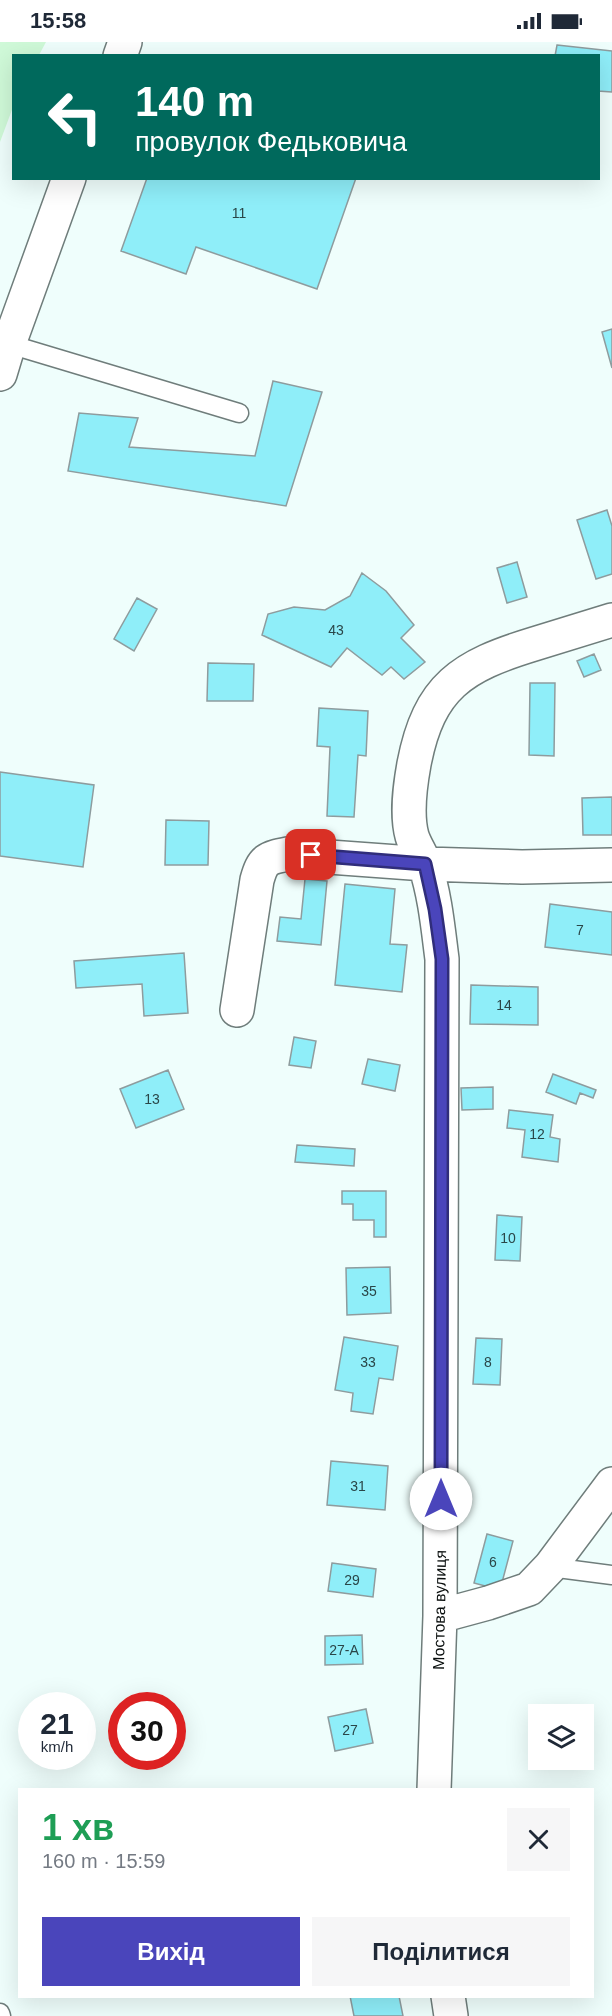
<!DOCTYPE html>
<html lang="uk">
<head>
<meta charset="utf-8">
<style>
	body { margin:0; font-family:Helvetica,sans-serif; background:#f6f6f7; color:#1f2937; height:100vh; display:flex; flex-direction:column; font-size:22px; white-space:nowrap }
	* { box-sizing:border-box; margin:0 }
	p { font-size:20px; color:#747a83 }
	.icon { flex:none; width:33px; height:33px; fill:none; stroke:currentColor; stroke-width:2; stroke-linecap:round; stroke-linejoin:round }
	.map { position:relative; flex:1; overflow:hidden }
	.details { position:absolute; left:18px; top:1746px; width:576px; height:210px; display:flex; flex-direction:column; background:#fff; border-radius:0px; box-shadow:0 6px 24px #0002 }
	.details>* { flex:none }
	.banner { position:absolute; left:12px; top:12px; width:588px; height:126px; border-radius:0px; box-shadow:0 6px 24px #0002; background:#00695c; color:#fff; overflow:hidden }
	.buttons { position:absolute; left:528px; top:1662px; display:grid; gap:12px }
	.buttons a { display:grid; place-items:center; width:66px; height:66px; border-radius:0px; background:#fff; box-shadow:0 6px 24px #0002; font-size:30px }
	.speed { position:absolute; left:18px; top:1650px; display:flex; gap:12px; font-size:30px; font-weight:700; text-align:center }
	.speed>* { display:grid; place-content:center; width:78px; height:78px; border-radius:50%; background:#fff; box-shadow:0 6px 24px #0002; line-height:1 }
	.speed small { font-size:15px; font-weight:400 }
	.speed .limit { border:9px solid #d22; background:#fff; color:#111 }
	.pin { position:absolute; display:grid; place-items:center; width:51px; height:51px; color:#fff; margin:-26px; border-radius:12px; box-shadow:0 3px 9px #0006 }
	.me { position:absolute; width:66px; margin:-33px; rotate:0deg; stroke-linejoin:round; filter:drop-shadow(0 0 4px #0008) }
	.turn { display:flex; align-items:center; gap:21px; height:126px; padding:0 24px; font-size:27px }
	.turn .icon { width:78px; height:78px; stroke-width:2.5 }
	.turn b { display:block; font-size:42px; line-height:51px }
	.round { display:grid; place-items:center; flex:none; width:63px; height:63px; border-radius:0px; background:#f6f6f7 }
	.head { display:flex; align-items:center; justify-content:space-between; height:102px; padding:0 24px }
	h1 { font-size:36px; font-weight:700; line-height:45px; color:#1e9e55 }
	.button { display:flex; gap:12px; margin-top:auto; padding:12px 24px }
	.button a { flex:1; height:69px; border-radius:0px; background:#4a45bb; color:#fff; font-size:24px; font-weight:700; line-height:69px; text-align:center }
	.button a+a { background:#f6f6f7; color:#1f2937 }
	.status { display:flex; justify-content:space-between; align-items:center; height:42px; padding:0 30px; background:#fff; direction:ltr }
	.status svg { height:16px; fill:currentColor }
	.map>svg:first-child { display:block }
	.green { fill:#cff9d8 }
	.building { fill:#8feef9; stroke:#8e9c9e; stroke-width:1.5 }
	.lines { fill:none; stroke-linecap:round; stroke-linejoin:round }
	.service-casing { stroke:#6f7d7b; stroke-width:21 }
	.minor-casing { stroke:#6f7d7b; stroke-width:36 }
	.secondary-casing { stroke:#6f7d7b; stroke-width:36 }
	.service { stroke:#fff; stroke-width:18 }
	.minor { stroke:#fff; stroke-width:33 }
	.secondary { stroke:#fff; stroke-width:33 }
	.route-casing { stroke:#302d7a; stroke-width:15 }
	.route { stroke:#4a45bb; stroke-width:10 }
	.labels { text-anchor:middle; stroke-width:4.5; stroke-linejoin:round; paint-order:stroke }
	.number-label { font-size:14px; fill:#2a4648 }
	.street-label { font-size:16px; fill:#090e0d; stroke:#fff }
</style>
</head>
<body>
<div class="status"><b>15:58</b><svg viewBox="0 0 49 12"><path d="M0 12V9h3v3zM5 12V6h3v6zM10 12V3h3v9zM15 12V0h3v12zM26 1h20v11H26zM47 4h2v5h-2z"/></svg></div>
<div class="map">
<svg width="612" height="1974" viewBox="0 0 612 1974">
	<rect width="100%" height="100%" fill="#effefc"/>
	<path class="green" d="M 0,0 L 46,0 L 39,13 L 14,14 L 13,65 L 0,100 Z"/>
	<path class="building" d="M 557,3 L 612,9 L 612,50 L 598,49 L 598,14 L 555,14 Z
		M 147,136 L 356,136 L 317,247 L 196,205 L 186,232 L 121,209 Z
		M 612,287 L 612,326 L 602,290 Z
		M 273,339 L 322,350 L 286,464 L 68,429 L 79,371 L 138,376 L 129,405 L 255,414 Z
		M 607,468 L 612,484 L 612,532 L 596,537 L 577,478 Z
		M 517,520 L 527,555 L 507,561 L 497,526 Z
		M 362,531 L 386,549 L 414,583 L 401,596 L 425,620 L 404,637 L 391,625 L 382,633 L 347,606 L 331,625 L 262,593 L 268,572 L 294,565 L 325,568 L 350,554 Z
		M 137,556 L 157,567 L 134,609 L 114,597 Z
		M 594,612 L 601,628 L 584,635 L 577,619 Z
		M 208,621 L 254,622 L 253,659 L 207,659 Z
		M 530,641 L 555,641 L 554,714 L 529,713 Z
		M 319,666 L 368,669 L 366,714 L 358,713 L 354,775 L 327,774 L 330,705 L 317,704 Z
		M 0,730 L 94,743 L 83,825 L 0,814 Z
		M 612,755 L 612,793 L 583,793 L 582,756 Z
		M 166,778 L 209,779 L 208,823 L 165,823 Z
		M 305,837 L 327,839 L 321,903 L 277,899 L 280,875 L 301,877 Z
		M 345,842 L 395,847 L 390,902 L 407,903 L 402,950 L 335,943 Z
		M 550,862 L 612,870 L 612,913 L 545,905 Z
		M 184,911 L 188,971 L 144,974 L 142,942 L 76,946 L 74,919 Z
		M 471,943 L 538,945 L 538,983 L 470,982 Z
		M 294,995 L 316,999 L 311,1026 L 289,1023 Z
		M 368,1017 L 400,1023 L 395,1049 L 362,1042 Z
		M 168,1028 L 184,1067 L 136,1086 L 120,1047 Z
		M 553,1032 L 596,1048 L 593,1056 L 580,1051 L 576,1062 L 546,1050 Z
		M 493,1045 L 493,1067 L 462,1068 L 461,1046 Z
		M 509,1068 L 553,1073 L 550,1095 L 560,1097 L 558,1120 L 522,1115 L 525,1088 L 507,1086 Z
		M 297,1103 L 355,1107 L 354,1124 L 295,1120 Z
		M 342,1149 L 386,1149 L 386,1195 L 374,1195 L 374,1178 L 353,1178 L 353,1162 L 342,1162 Z
		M 497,1173 L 522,1175 L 520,1219 L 495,1218 Z
		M 390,1225 L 391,1271 L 347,1273 L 346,1226 Z
		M 344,1295 L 398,1304 L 393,1338 L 379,1336 L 373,1372 L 351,1369 L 353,1351 L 335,1348 Z
		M 476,1296 L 502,1297 L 500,1343 L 473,1342 Z
		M 331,1419 L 388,1424 L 385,1468 L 327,1463 Z
		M 487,1492 L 513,1499 L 500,1548 L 474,1541 Z
		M 332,1521 L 376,1527 L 373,1555 L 328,1549 Z
		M 362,1593 L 363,1622 L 325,1623 L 325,1594 Z
		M 366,1667 L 373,1701 L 335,1709 L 328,1675 Z
		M 350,1954 L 399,1954 L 403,1974 L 354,1974 Z"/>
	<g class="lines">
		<defs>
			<path id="service" d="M 9,302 L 239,371
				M 550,1525 L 612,1533
				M 0,1971 L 1,1974"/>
			<path id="minor" d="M 237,968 L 257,838 C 263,817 267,816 288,812 L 425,822 L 522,825 L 612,823
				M 440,1574 L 488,1561 L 529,1547 L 550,1525 L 612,1442
				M 434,1748 L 440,1574 L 442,917 C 438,886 435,853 425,823 C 422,813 415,804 412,794 C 406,772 410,744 414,722 C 429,644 462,624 534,602 C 560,594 586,586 612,578
				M 448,1954 L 451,1974"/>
			<path id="secondary" d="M 120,14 L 125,0
				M 0,332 L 9,302 L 69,136"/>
		</defs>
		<use href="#service" class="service-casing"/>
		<use href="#minor" class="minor-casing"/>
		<use href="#secondary" class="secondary-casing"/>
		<use href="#service" class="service"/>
		<use href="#minor" class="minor"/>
		<use href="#secondary" class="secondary"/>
	</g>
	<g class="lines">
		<defs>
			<path id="route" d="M 311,813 L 425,822 L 435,867 L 442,917 L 441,1457"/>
		</defs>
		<use href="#route" class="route-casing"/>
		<use href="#route" class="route"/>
	</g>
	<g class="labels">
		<g class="number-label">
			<text x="239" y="176">11</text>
			<text x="336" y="593">43</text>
			<text x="580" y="893">7</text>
			<text x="504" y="968">14</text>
			<text x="152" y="1062">13</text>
			<text x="537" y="1097">12</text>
			<text x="508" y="1201">10</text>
			<text x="369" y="1254">35</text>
			<text x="368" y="1325">33</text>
			<text x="488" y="1325">8</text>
			<text x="358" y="1449">31</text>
			<text x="493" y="1525">6</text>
			<text x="352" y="1543">29</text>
			<text x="344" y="1613">27-А</text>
			<text x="350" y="1693">27</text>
		</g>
		<g class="street-label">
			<text transform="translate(439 1568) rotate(-89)" y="6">Мостова вулиця</text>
		</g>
	</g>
</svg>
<div class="buttons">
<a><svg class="icon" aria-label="layers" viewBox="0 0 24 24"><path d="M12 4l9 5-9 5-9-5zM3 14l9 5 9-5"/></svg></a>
</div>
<div class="speed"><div>21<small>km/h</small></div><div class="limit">30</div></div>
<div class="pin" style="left:311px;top:813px;background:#d93025"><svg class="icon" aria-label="arrive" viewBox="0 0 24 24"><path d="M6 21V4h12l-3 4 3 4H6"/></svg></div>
<svg class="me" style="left:441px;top:1457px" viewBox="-20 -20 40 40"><circle r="19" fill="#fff"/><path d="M0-13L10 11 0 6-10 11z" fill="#4a45bb"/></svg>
<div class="banner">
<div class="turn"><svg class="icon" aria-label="left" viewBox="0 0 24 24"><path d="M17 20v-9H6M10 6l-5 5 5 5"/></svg><div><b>140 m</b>провулок Федьковича</div></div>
</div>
<section class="details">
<div class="head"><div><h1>1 хв</h1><p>160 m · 15:59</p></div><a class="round"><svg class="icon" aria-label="close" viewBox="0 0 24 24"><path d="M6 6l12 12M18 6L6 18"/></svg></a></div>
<div class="button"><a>Вихід</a><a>Поділитися</a></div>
</section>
</div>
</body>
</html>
